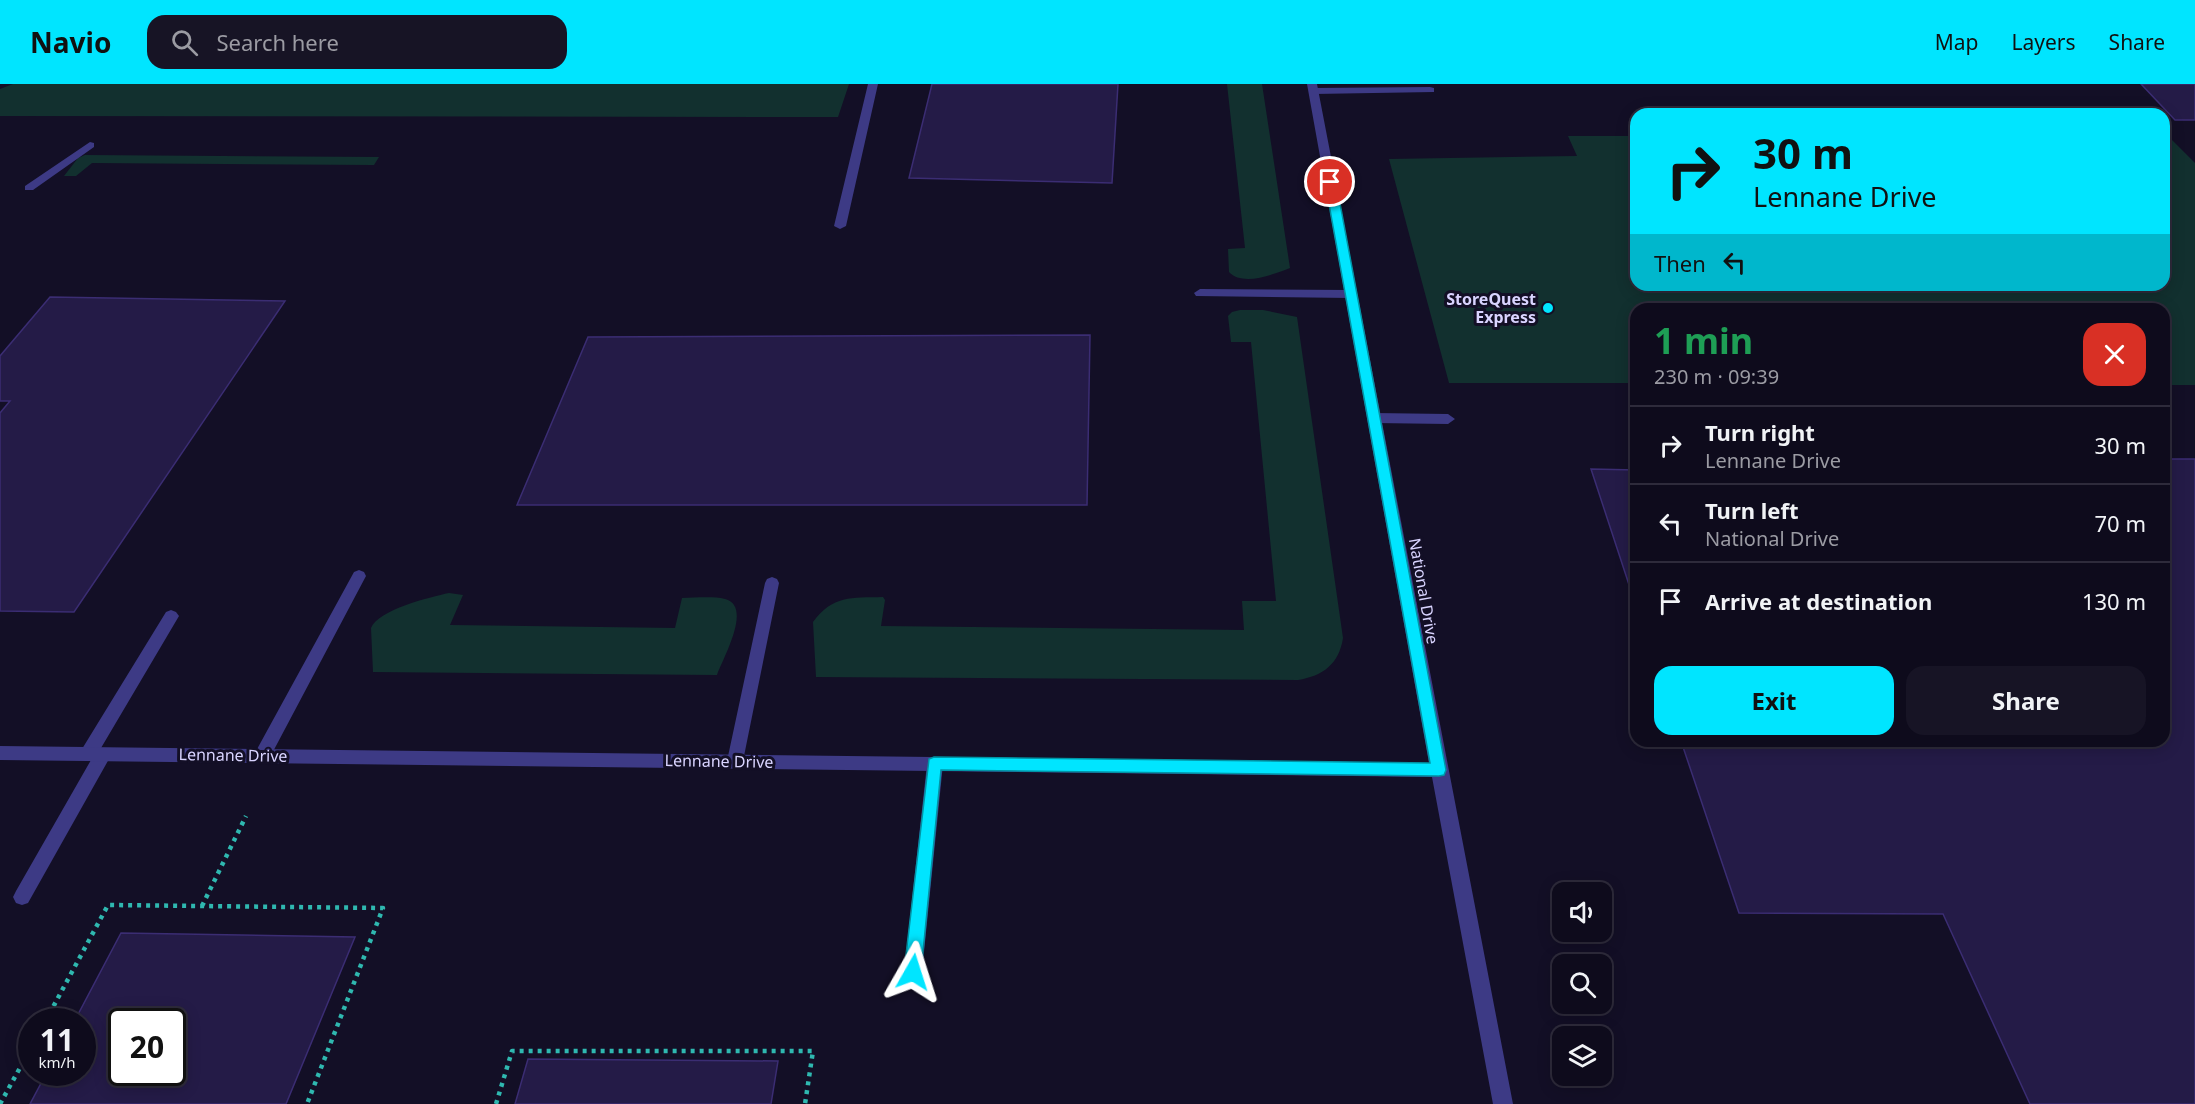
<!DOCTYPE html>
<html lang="en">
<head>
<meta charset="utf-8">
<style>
	body { margin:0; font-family:"Noto Sans",sans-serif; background:#171425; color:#f1f3f6; height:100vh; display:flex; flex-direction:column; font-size:22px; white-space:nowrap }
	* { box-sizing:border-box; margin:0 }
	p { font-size:20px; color:#9b9ba3 }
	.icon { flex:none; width:33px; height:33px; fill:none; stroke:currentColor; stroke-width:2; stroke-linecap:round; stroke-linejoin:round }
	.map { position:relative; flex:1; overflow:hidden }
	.drawer { position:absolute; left:1630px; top:219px; width:540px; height:444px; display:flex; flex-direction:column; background:#0e0b1c; border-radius:18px; box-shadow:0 3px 15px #0003,0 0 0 2px #2e2b3b }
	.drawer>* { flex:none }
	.top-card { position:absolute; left:1630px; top:24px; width:540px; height:183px; border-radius:18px; box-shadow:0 3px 15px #0003,0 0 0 2px #2e2b3b; background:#00e5ff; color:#111; overflow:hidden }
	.controls { position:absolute; left:1552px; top:798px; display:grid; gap:12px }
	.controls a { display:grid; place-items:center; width:60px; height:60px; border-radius:12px; background:#0e0b1c; box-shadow:0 3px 15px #0003,0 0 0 2px #2e2b3b; font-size:30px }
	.speed { position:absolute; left:18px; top:924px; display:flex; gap:12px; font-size:30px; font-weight:700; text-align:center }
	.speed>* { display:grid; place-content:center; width:78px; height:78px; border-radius:50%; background:#0e0b1c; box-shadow:0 3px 15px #0003,0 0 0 2px #2e2b3b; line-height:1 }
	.speed small { font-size:15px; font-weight:400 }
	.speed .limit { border:3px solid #111; border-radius:9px; background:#fff; color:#111 }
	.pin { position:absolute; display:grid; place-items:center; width:51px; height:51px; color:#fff; margin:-26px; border:3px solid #fff; border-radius:50%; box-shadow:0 2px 6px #0007 }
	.me { position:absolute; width:66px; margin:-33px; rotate:6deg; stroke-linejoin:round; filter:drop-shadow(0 0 4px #0008) }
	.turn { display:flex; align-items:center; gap:21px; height:126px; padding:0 24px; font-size:27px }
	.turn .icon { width:78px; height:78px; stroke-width:2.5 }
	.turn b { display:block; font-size:42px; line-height:51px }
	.then { display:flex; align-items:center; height:57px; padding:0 24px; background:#0003; gap:12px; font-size:22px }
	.round { display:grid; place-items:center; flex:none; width:63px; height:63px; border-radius:18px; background:#171425 }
	.summary { display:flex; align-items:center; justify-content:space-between; height:102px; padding:0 24px }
	h1 { font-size:36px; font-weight:700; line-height:45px; color:#1e9e55 }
	.action { display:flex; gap:12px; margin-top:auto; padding:12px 24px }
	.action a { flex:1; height:69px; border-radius:18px; background:#00e5ff; color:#111; font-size:24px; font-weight:700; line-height:69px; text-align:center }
	.action a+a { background:#171425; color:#f1f3f6 }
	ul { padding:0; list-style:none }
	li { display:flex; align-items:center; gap:18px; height:78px; padding:0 24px; border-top:2px solid #2e2b3b }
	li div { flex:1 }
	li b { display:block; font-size:22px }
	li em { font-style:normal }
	header { display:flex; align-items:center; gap:36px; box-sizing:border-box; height:84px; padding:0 30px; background:#00e5ff; color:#111 }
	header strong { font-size:28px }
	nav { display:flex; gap:33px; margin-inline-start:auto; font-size:21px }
	.search { width:420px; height:54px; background:#171425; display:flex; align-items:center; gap:15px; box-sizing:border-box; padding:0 21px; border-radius:18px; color:#9b9ba3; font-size:22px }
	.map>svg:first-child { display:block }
	.green { fill:#12302f }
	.building { fill:#241b47; stroke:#3b2d73; stroke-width:1.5; fill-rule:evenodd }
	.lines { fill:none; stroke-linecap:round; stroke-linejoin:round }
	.path { stroke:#2fb8b0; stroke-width:4.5; stroke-dasharray:4 5; stroke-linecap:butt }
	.service { fill:#3d3a85; fill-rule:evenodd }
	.minor { fill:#3d3a85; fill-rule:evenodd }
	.route { fill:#00e5ff; stroke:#0095a6; stroke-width:1.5 }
	.poi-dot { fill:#00e5ff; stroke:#130f26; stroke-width:2 }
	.labels { text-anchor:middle; stroke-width:6; stroke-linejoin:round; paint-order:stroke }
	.poi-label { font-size:16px; font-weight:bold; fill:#d9d4ff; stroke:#130f26; text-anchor:end }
	.street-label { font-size:16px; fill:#d9d4ff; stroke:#130f26 }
</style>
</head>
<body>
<header>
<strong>Navio</strong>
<div class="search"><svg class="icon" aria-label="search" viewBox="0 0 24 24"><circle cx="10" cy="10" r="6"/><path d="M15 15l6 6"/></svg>Search here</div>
<nav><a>Map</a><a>Layers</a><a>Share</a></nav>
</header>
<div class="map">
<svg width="2195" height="1020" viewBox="0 0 2195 1020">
	<rect width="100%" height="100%" fill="#130f26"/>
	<path class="green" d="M 13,0 L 849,0 L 838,33 L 0,32 L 0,5 Z
		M 1227,0 L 1262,0 L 1290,184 C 1274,190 1243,203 1229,188 L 1228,165 L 1245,164 Z
		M 2165,49 L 2195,79 L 2195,301 L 2165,301 L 2164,225 L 1636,225 L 1636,299 L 1449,299 L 1389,75 L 1577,72 L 1568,52 L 1636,52 L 1636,201 L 2164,201 Z
		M 85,71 L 379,73 L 374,81 L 92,79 L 76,92 L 64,92 L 78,74 Z
		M 1240,226 L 1263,226 L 1297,233 L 1343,554 C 1339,580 1323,592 1298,596 L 816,593 L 813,538 C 833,511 851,514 883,513 L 885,516 L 881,542 L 1244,546 L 1242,517 L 1276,517 L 1251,258 L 1231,258 L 1228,232 L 1232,228 Z
		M 449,509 L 463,511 L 450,541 L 675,544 L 682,514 C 695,514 712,512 725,515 C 753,522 723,574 717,591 L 373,588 L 371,544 C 378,526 430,513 449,509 Z"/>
	<path class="building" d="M 932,0 L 1118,0 L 1112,99 L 909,94 Z
		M 2141,0 L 2195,0 L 2195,36 L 2175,36 Z
		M 50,213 L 285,217 L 74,528 L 0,527 L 0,329 L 10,317 L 0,317 L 0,272 Z
		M 1090,251 L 1087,421 L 517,421 L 588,253 Z
		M 2164,375 L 2195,375 L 2195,1020 L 2030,1020 L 1943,830 L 1739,829 L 1681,657 L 2164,657 Z
		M 1591,385 L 1636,386 L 1636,522 Z
		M 121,849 L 355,853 L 286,1020 L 30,1020 L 47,988 L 82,988 L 82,938 L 74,938 ZM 122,938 L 172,938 L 172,988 L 122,988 Z
		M 528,975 L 778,977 L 771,1020 L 515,1020 Z"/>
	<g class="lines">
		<path class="path" d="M 202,822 L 246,732
			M 45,938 L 108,821 L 383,824 L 307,1020
			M 0,1020 L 32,962
			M 496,1020 L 512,967 L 813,967 L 805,1020"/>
		<path class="service" d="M 868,0 L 878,0 L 846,142 L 840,145 L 834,142 Z
			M 1430,3 L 1434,4 L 1434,8 L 1314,10 L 1309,7 L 1314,4 Z
			M 90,58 L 94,59 L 94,63 L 33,106 L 25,106 L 25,102 Z
			M 1200,205 L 1351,206 L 1357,210 L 1351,214 L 1196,212 L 1194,209 Z
			M 1374,329 L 1448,330 L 1455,335 L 1448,340 L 1374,339 L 1367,334 Z
			M 359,486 L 364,488 L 366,492 L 268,677 L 262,679 L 256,677 L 254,672 L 256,667 L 354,488 Z
			M 772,493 L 777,495 L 779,499 L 743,677 L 741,682 L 735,684 L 729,682 L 727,677 L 765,499 L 767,495 Z
			M 171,526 L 176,528 L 179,532 L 101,664 L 109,665 L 111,670 L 109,675 L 28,819 L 22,821 L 16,819 L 13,813 L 16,807 L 91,676 L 82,675 L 80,670 L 82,665 L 166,528 Z
			M 935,673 L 941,675 L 943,680 L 922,888 L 920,894 L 913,897 L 906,894 L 904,888 L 927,680 L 929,675 Z"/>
		<path class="minor" d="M 1307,0 L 1317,0 L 1513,1020 L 1493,1020 L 1432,693 L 0,676 L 0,662 L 1429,679 Z"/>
	</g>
	<path class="route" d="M 1327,96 L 1336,98 L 1446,686 L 1444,691 L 1439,692 L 941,686 L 921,888 L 919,894 L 913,896 L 907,894 L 904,888 L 929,675 L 934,673 L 1430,679 L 1325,98 Z"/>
	<circle class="poi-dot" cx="1548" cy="224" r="6"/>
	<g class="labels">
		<g class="poi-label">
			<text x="1536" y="221">StoreQuest<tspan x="1536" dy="18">Express</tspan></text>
		</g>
		<g class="street-label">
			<text transform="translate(1424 507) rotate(80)" y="6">National Drive</text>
			<text transform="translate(233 671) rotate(1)" y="6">Lennane Drive</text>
			<text transform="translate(719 677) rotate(1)" y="6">Lennane Drive</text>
		</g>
	</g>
</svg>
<div class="controls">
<a><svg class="icon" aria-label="sound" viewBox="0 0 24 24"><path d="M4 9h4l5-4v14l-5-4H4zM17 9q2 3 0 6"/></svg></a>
<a><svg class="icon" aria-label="search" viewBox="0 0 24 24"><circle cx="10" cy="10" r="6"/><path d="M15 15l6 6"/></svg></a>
<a><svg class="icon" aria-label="layers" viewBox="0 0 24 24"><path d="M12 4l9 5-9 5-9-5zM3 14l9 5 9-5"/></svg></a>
</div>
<div class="speed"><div>11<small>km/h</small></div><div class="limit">20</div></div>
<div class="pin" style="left:1330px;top:98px;background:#d93025"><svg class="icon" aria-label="arrive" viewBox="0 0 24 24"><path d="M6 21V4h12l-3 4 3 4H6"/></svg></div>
<svg class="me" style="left:913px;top:888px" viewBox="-20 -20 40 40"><path d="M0-17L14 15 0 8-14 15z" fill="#00e5ff" stroke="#fff" stroke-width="4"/></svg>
<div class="top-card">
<div class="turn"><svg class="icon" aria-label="right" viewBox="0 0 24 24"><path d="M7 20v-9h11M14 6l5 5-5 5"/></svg><div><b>30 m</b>Lennane Drive</div></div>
<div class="then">Then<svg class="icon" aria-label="left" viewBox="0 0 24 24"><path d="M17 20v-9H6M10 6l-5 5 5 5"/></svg></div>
</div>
<section class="drawer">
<div class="summary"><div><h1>1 min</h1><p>230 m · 09:39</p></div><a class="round" style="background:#d93025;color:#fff"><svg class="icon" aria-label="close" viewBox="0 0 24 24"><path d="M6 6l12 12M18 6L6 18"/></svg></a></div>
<ul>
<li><svg class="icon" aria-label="right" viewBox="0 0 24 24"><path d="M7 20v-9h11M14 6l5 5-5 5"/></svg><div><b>Turn right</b><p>Lennane Drive</p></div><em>30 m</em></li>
<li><svg class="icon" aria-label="left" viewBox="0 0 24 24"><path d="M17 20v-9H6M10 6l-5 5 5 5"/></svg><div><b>Turn left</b><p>National Drive</p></div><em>70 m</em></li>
<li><svg class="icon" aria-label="arrive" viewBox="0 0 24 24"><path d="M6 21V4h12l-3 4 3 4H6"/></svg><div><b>Arrive at destination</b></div><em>130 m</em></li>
</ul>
<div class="action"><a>Exit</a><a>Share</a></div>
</section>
</div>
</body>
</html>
